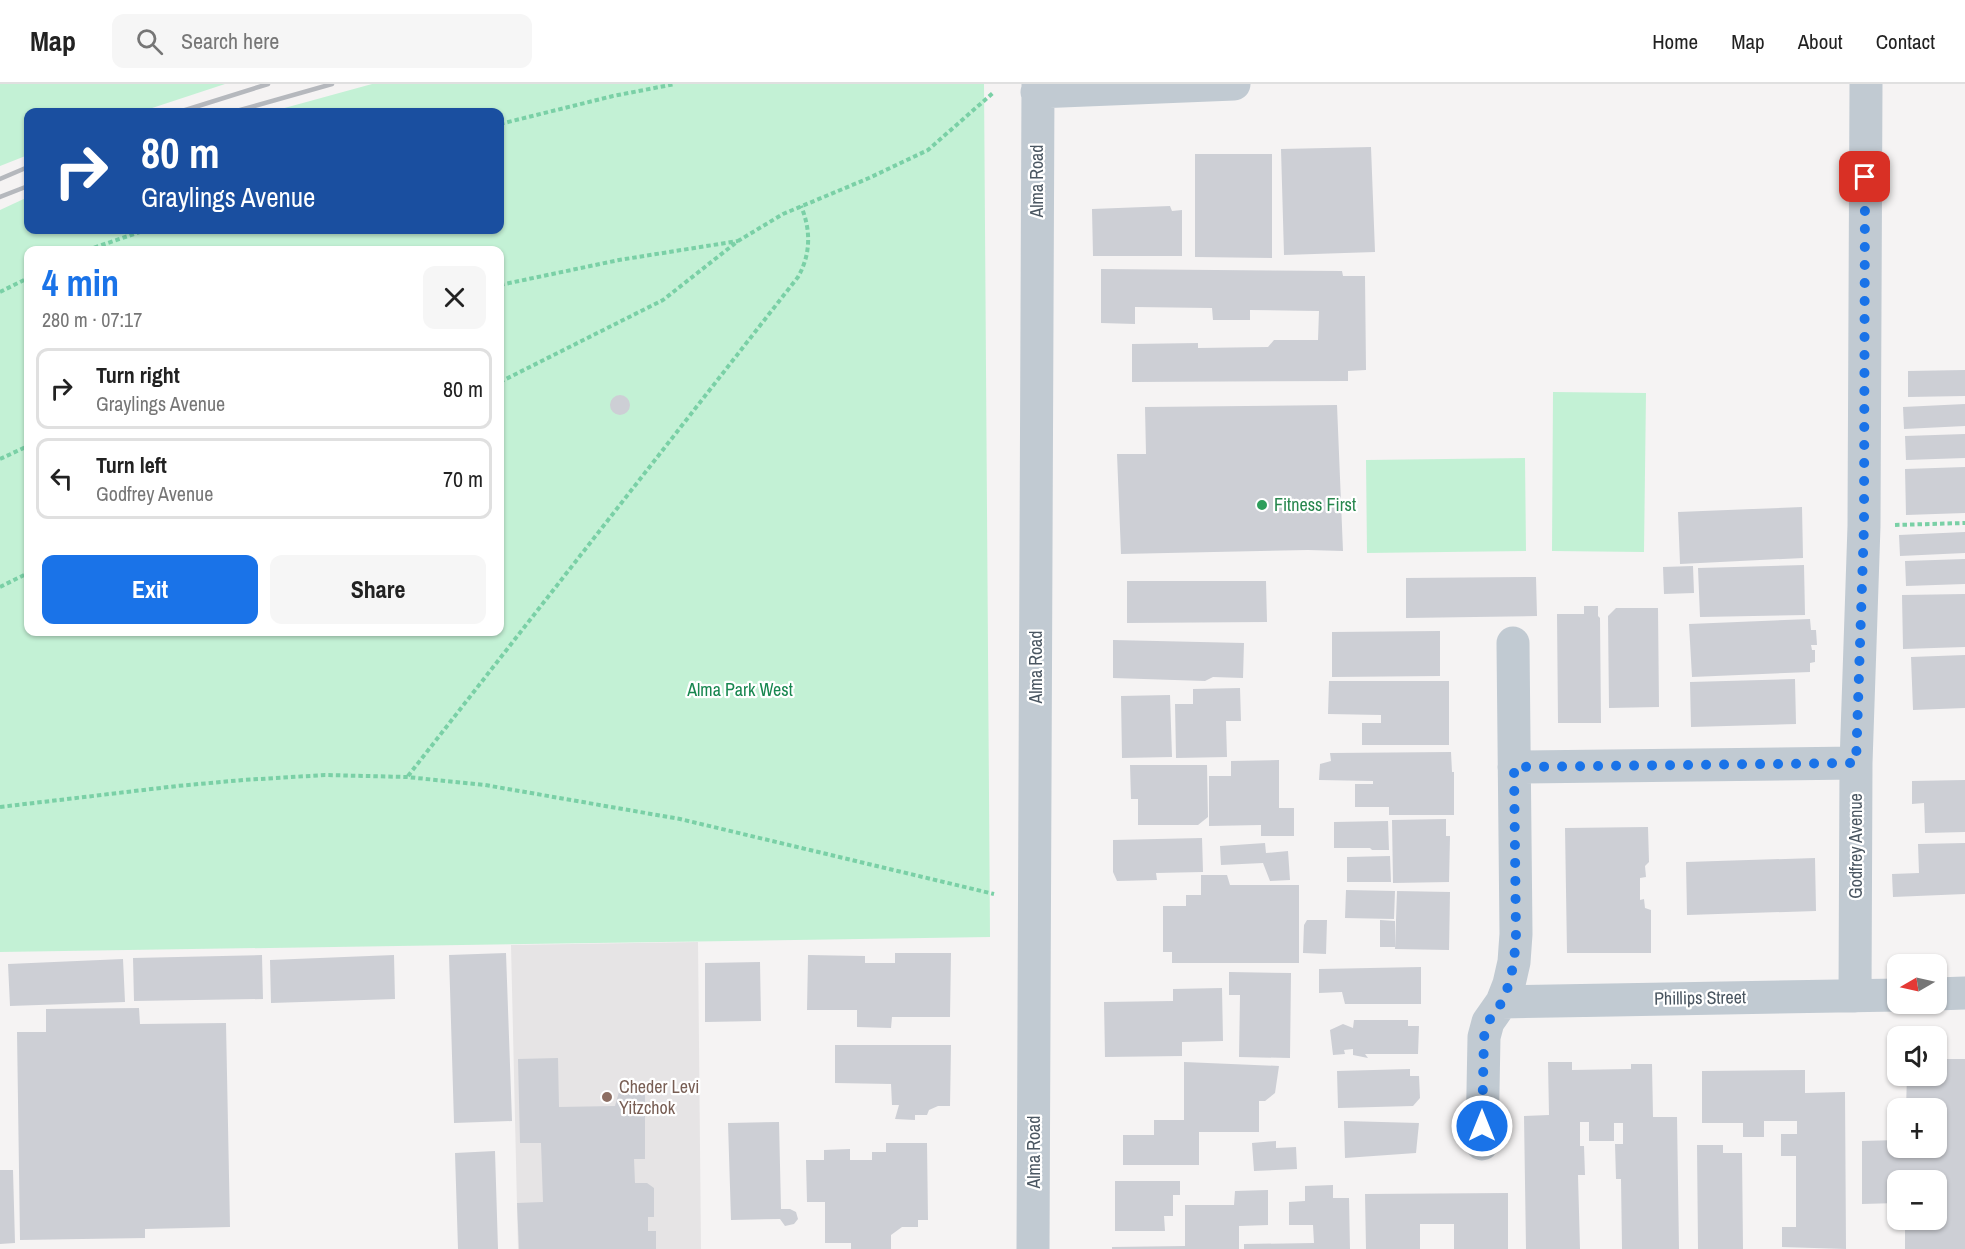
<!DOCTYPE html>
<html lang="en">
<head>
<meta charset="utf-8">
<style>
	body { margin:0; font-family:"Archivo Narrow",sans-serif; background:#f6f6f6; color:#222; height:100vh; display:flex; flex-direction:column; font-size:22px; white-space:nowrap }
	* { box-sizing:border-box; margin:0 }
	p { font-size:20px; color:#767676 }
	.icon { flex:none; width:33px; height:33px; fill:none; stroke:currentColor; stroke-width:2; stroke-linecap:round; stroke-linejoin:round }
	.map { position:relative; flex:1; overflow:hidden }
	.sheet { position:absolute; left:24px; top:162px; width:480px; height:390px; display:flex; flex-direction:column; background:#fff; border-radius:12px; box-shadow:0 2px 4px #0004 }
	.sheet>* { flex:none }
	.banner { position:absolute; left:24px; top:24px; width:480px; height:126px; border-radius:12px; box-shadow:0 2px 4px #0004; background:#1a4fa0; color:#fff; overflow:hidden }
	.needle { width:39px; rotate:261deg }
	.buttons { position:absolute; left:1887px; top:870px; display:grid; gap:12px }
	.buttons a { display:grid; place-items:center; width:60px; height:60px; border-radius:12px; background:#fff; box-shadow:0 2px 4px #0004; font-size:30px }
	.pin { position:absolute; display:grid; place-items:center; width:51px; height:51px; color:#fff; margin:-26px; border-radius:12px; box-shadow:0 3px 9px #0006 }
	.me { position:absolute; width:66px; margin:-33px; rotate:0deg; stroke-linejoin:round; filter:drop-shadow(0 0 4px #0008) }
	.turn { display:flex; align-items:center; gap:21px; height:126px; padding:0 18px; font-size:27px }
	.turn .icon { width:78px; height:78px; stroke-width:2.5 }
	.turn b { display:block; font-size:42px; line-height:51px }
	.round { display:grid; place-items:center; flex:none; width:63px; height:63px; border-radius:12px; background:#f6f6f6 }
	.head { display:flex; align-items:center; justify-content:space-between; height:102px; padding:0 18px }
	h1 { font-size:36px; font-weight:700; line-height:45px; color:#1a73e8 }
	.action { display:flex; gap:12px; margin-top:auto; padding:12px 18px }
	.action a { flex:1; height:69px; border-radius:12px; background:#1a73e8; color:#fff; font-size:24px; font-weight:700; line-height:69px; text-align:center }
	.action a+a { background:#f6f6f6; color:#222 }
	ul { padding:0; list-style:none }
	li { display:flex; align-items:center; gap:18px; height:81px; margin:0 12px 9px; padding:0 6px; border:3px solid #e0e0e0; border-radius:12px }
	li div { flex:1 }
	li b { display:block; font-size:22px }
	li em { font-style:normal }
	header { display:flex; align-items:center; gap:36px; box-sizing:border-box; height:84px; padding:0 30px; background:#fff; border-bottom:2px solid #e0e0e0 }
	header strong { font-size:28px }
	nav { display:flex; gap:33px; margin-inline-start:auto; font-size:21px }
	.search { width:420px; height:54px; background:#f6f6f6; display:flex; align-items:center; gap:15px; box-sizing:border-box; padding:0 21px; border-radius:12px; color:#767676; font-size:22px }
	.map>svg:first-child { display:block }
	.education { fill:#e6e4e5 }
	.green { fill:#c3f1d5; fill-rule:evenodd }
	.building { fill:#cdcfd5 }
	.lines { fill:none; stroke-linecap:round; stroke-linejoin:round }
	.path { stroke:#7ad0a6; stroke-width:4; stroke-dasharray:4.5 3; stroke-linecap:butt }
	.minor { stroke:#c1cad2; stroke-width:33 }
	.rail { stroke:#b5b8bd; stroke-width:4.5 }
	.route { stroke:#1a73e8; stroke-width:10; stroke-dasharray:0 18 }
	.leisure-dot { fill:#2e9e5b; stroke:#fff; stroke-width:2 }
	.education-dot { fill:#8d6e63; stroke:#fff; stroke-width:2 }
	.labels { text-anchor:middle; stroke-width:4.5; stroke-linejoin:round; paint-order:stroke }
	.street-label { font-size:18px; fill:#4a5661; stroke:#fff }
	.leisure-label { font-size:18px; fill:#27864d; stroke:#fff; text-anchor:start }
	.park-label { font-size:18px; fill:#17864f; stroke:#fff }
	.education-label { font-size:18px; fill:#785e54; stroke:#fff; text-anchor:start }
</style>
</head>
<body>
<header>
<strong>Map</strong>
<div class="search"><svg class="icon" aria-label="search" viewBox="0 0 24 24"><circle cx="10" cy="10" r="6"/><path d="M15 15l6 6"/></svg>Search here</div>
<nav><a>Home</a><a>Map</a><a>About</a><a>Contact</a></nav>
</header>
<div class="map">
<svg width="1965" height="1165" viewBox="0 0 1965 1165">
	<rect width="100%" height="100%" fill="#f5f3f3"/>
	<path class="education" d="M 698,858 L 701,1165 L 518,1165 L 511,861 Z"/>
	<path class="green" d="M 0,0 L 225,0 L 140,28 L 28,28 L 28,71 L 0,82 Z
		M 372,0 L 984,0 L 990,853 L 0,868 L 0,126 L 28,113 L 28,146 L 500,146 L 500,28 L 270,28 ZM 28,166 L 500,166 L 500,548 L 28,548 Z
		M 1553,308 L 1646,309 L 1644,468 L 1552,467 Z
		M 1525,374 L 1526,467 L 1367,469 L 1366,376 Z"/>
	<path class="building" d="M 1371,63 L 1375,168 L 1284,171 L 1281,65 Z
		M 1195,70 L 1272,70 L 1272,174 L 1195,173 Z
		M 1170,122 L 1172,127 L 1182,126 L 1182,172 L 1093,172 L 1092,125 Z
		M 1101,185 L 1342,187 L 1343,192 L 1365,192 L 1366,286 L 1348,287 L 1348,297 L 1132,298 L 1132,260 L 1198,259 L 1198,264 L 1268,263 L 1274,256 L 1318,256 L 1319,227 L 1250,226 L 1250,236 L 1213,236 L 1212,224 L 1135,223 L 1135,240 L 1101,239 Z
		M 1965,286 L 1965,312 L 1908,313 L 1908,287 Z
		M610 321a10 10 0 1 1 20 0a10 10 0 1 1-20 0Z
		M 1965,320 L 1965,342 L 1904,345 L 1903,323 Z
		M 1337,321 L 1343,467 L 1308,466 L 1121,470 L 1117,370 L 1146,370 L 1145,323 Z
		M 1965,350 L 1965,374 L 1906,376 L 1905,352 Z
		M 1965,383 L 1965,429 L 1906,431 L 1905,385 Z
		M 1802,423 L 1803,474 L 1680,480 L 1678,428 Z
		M 1965,448 L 1965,469 L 1900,472 L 1899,451 Z
		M 1965,475 L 1965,500 L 1906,502 L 1905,477 Z
		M 1804,481 L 1805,531 L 1700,533 L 1698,484 Z
		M 1693,482 L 1694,509 L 1664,510 L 1663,483 Z
		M 1536,493 L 1537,532 L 1406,534 L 1406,494 Z
		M 1127,497 L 1266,497 L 1267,538 L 1127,539 Z
		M 1965,510 L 1965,563 L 1903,565 L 1902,511 Z
		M 1584,522 L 1598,522 L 1598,532 L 1600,534 L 1601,639 L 1558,639 L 1557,530 L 1584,530 Z
		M 1616,524 L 1658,524 L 1659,623 L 1609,624 L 1608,532 Z
		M 1810,535 L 1811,546 L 1816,546 L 1817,561 L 1811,561 L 1812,566 L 1815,566 L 1815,578 L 1810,579 L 1810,588 L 1692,593 L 1689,540 Z
		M 1440,547 L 1440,592 L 1332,593 L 1332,548 Z
		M 1113,556 L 1244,559 L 1243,594 L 1213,593 L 1205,597 L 1113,594 Z
		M 1965,571 L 1965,624 L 1913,626 L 1911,573 Z
		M 1795,595 L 1796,640 L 1691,643 L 1690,598 Z
		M 1329,597 L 1449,597 L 1449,661 L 1362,661 L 1362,639 L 1381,639 L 1381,631 L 1328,630 Z
		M 1240,604 L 1241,637 L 1226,637 L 1227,673 L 1176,674 L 1175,620 L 1193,620 L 1193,605 Z
		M 1170,611 L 1172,673 L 1122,674 L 1121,612 Z
		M 1451,668 L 1452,688 L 1454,688 L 1454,731 L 1389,731 L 1389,723 L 1355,723 L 1355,700 L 1373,700 L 1373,697 L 1319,696 L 1320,680 L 1331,677 L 1330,669 Z
		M 1279,676 L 1279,724 L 1294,724 L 1294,752 L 1261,752 L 1261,741 L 1209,742 L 1209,692 L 1231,692 L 1231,677 Z
		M 1130,681 L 1207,681 L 1208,733 L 1198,741 L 1138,741 L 1138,715 L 1131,715 Z
		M 1965,696 L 1965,748 L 1925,749 L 1924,719 L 1912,720 L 1912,697 Z
		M 1446,735 L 1446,752 L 1450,752 L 1449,798 L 1393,799 L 1392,736 Z
		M 1388,737 L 1389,766 L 1372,766 L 1370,764 L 1334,764 L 1334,738 Z
		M 1648,743 L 1649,778 L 1645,782 L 1646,793 L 1640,794 L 1640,816 L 1644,815 L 1645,824 L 1651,826 L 1651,869 L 1567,869 L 1565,744 Z
		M 1202,754 L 1203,788 L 1156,789 L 1157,796 L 1117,797 L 1113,788 L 1113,756 Z
		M 1265,759 L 1266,769 L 1288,767 L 1290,796 L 1270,797 L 1263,779 L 1221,781 L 1220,762 Z
		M 1965,759 L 1965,810 L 1893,813 L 1892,790 L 1919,789 L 1918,760 Z
		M 1390,772 L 1391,798 L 1347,798 L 1347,773 Z
		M 1815,774 L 1816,827 L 1687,831 L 1686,778 Z
		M 1201,791 L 1227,791 L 1230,801 L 1299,801 L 1299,879 L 1172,879 L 1172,868 L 1163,868 L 1163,822 L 1186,822 L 1186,811 L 1201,811 Z
		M 1346,806 L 1395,807 L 1394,835 L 1345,834 Z
		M 1397,807 L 1450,808 L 1449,866 L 1395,865 Z
		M 1307,836 L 1327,836 L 1326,870 L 1303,869 L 1304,841 Z
		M 1380,836 L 1395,837 L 1395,863 L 1380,863 Z
		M 506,869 L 512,1037 L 454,1039 L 449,871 Z
		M 895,869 L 951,869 L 950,933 L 892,933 L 891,944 L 857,943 L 857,926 L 807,926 L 808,871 L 865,872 L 865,879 L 895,879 Z
		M 262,871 L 263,915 L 134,917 L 133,874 Z
		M 394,871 L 395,915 L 271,919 L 270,876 Z
		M 123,875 L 125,918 L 10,922 L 8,880 Z
		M 760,878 L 761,937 L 705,938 L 705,879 Z
		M 1421,883 L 1421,920 L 1345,920 L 1342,908 L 1319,909 L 1319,885 Z
		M 1229,888 L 1291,889 L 1290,974 L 1239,973 L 1240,911 L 1229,911 Z
		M 1222,904 L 1223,957 L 1182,958 L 1182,972 L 1105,973 L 1104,918 L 1173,917 L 1173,905 Z
		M 139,924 L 140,940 L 226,939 L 230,1143 L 145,1145 L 145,1154 L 20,1156 L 17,948 L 46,948 L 46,925 Z
		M 1354,936 L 1408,936 L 1408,942 L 1419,942 L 1418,970 L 1365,970 L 1368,974 L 1353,971 L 1353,965 L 1344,966 L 1345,970 L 1333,971 L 1330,946 L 1343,940 L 1353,944 Z
		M 835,961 L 951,961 L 950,1022 L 938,1022 L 929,1026 L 927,1031 L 915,1031 L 915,1036 L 895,1035 L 899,1021 L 892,1021 L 891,1000 L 835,999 Z
		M 558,974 L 559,1023 L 615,1022 L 619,1008 L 645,1008 L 645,1075 L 634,1075 L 635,1099 L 647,1099 L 654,1104 L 654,1133 L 648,1133 L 648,1147 L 656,1147 L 656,1165 L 519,1165 L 517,1119 L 543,1118 L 541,1059 L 520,1059 L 518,975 Z
		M 1936,975 L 1965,975 L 1965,1165 L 1905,1165 L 1905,1136 L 1936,1136 L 1936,1096 L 1898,1096 L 1898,1119 L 1862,1120 L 1862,1057 L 1898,1056 L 1898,1064 L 1936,1064 L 1936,1024 L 1906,1024 L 1907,992 L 1936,992 Z
		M 1184,978 L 1279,982 L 1275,1009 L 1265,1017 L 1259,1017 L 1259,1048 L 1199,1048 L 1199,1081 L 1123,1081 L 1123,1051 L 1154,1051 L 1154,1036 L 1184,1036 Z
		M 1548,978 L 1572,978 L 1572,986 L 1631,985 L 1631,980 L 1652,980 L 1653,1033 L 1677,1033 L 1679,1165 L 1622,1165 L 1621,1095 L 1616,1095 L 1615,1060 L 1623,1060 L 1623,1039 L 1614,1039 L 1614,1057 L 1589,1057 L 1589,1038 L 1580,1038 L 1580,1062 L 1584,1062 L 1585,1091 L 1578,1091 L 1580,1165 L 1526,1165 L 1524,1032 L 1549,1031 Z
		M 1410,985 L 1410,992 L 1419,992 L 1420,1014 L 1413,1022 L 1338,1024 L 1337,987 Z
		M 1805,986 L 1805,1009 L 1845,1008 L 1846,1165 L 1782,1163 L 1782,1143 L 1796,1143 L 1796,1072 L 1781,1072 L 1781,1050 L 1797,1050 L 1797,1037 L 1764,1037 L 1764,1053 L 1743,1053 L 1743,1039 L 1702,1039 L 1702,987 Z
		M 1344,1037 L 1419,1039 L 1416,1069 L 1345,1074 Z
		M 779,1038 L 781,1125 L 790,1125 L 796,1128 L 798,1135 L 794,1140 L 785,1142 L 780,1135 L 731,1136 L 728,1039 Z
		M 1276,1057 L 1276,1064 L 1296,1063 L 1297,1085 L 1254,1087 L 1252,1059 Z
		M 886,1059 L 927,1059 L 928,1136 L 918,1136 L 918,1143 L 902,1143 L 891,1151 L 891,1165 L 851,1165 L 851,1159 L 825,1159 L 825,1118 L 807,1118 L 806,1076 L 824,1076 L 824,1066 L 850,1065 L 850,1076 L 872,1076 L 872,1068 L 886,1068 Z
		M 1697,1061 L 1723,1061 L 1723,1069 L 1742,1069 L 1743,1165 L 1698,1165 Z
		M 495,1067 L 498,1165 L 458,1165 L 455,1069 Z
		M 0,1086 L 13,1086 L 15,1159 L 0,1160 Z
		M 1115,1097 L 1180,1097 L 1180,1111 L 1173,1111 L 1173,1132 L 1164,1132 L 1165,1147 L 1115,1147 Z
		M 1333,1101 L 1333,1114 L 1349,1114 L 1350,1165 L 1244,1165 L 1244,1160 L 1314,1159 L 1313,1141 L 1289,1141 L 1289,1118 L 1305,1117 L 1305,1102 Z
		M 1268,1106 L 1268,1141 L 1239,1142 L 1239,1165 L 1112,1165 L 1112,1163 L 1185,1162 L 1185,1121 L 1234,1121 L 1235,1107 Z
		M 1508,1109 L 1508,1165 L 1454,1165 L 1454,1140 L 1420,1140 L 1420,1165 L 1366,1165 L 1365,1110 Z"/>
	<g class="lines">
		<path class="path" d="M 500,40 L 613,12 L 675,0
			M 87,166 L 146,146
			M 500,201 L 619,176 L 738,157
			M 0,208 L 28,194
			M 500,298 L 663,216 L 738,157 L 783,130 L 869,94 L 928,66 L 994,8
			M 0,375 L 28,362
			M 1895,441 L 1965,439
			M 0,503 L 28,489
			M 408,692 L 798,193 C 811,170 811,146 801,122
			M 0,723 L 177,702 L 243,696 L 325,691 L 407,693 L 485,701 L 680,735 L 994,810"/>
		<path class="minor" d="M 1037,8 L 1234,0
			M 1514,683 L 1856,679
			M 1936,910 L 1965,909
			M 1855,912 L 1856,679 L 1864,442 L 1866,0
			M 1502,918 L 1898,911
			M 1482,1060 L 1484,953 L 1488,938 L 1502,918 L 1509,900 L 1514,878 L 1516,850 L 1513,559
			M 1033,1165 L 1038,0"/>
		<path class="rail" d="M 179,28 L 268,0
			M 233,28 L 332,0
			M 0,95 L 28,83
			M 0,113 L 28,102"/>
	</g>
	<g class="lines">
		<path class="route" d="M 1482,1042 L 1484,953 L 1488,938 L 1502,918 L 1509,900 L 1514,878 L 1516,850 L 1514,683 L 1856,679 L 1864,442 L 1865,93"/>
	</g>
	<circle class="leisure-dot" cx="1262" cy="421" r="6"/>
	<circle class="education-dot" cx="607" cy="1013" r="6"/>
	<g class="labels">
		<g class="street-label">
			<text transform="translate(1037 97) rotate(-90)" y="6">Alma Road</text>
			<text transform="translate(1036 583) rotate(-90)" y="6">Alma Road</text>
			<text transform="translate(1856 762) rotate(-90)" y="6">Godfrey Avenue</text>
			<text transform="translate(1700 914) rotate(-1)" y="6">Phillips Street</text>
			<text transform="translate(1034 1068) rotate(-90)" y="6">Alma Road</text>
		</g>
		<g class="leisure-label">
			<text x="1274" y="427">Fitness First</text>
		</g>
		<g class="park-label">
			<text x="740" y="612">Alma Park West</text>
		</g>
		<g class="education-label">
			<text x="619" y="1009">Cheder Levi<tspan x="619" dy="21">Yitzchok</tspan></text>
		</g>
	</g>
</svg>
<div class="buttons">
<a><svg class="needle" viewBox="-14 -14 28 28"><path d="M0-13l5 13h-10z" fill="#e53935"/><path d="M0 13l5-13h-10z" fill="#767676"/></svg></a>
<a><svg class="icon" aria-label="sound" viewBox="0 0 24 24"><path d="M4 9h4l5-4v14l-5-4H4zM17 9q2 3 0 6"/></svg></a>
<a>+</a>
<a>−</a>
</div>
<div class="pin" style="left:1865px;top:93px;background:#d93025"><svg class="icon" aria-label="arrive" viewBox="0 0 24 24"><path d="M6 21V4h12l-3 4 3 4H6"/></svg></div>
<svg class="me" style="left:1482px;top:1042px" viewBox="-20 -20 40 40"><circle r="17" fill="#1a73e8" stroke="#fff" stroke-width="3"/><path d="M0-11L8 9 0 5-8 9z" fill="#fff"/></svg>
<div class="banner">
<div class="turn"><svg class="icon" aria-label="right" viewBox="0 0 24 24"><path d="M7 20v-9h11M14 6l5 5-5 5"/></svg><div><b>80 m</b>Graylings Avenue</div></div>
</div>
<section class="sheet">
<div class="head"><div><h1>4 min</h1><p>280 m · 07:17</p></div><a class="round"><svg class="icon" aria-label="close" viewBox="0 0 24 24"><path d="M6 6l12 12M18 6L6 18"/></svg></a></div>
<ul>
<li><svg class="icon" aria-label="right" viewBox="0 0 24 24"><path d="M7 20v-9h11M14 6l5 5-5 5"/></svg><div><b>Turn right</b><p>Graylings Avenue</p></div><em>80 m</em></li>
<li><svg class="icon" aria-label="left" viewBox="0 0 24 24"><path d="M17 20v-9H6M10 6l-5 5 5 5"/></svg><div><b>Turn left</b><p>Godfrey Avenue</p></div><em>70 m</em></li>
</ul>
<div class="action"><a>Exit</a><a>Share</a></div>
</section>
</div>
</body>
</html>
